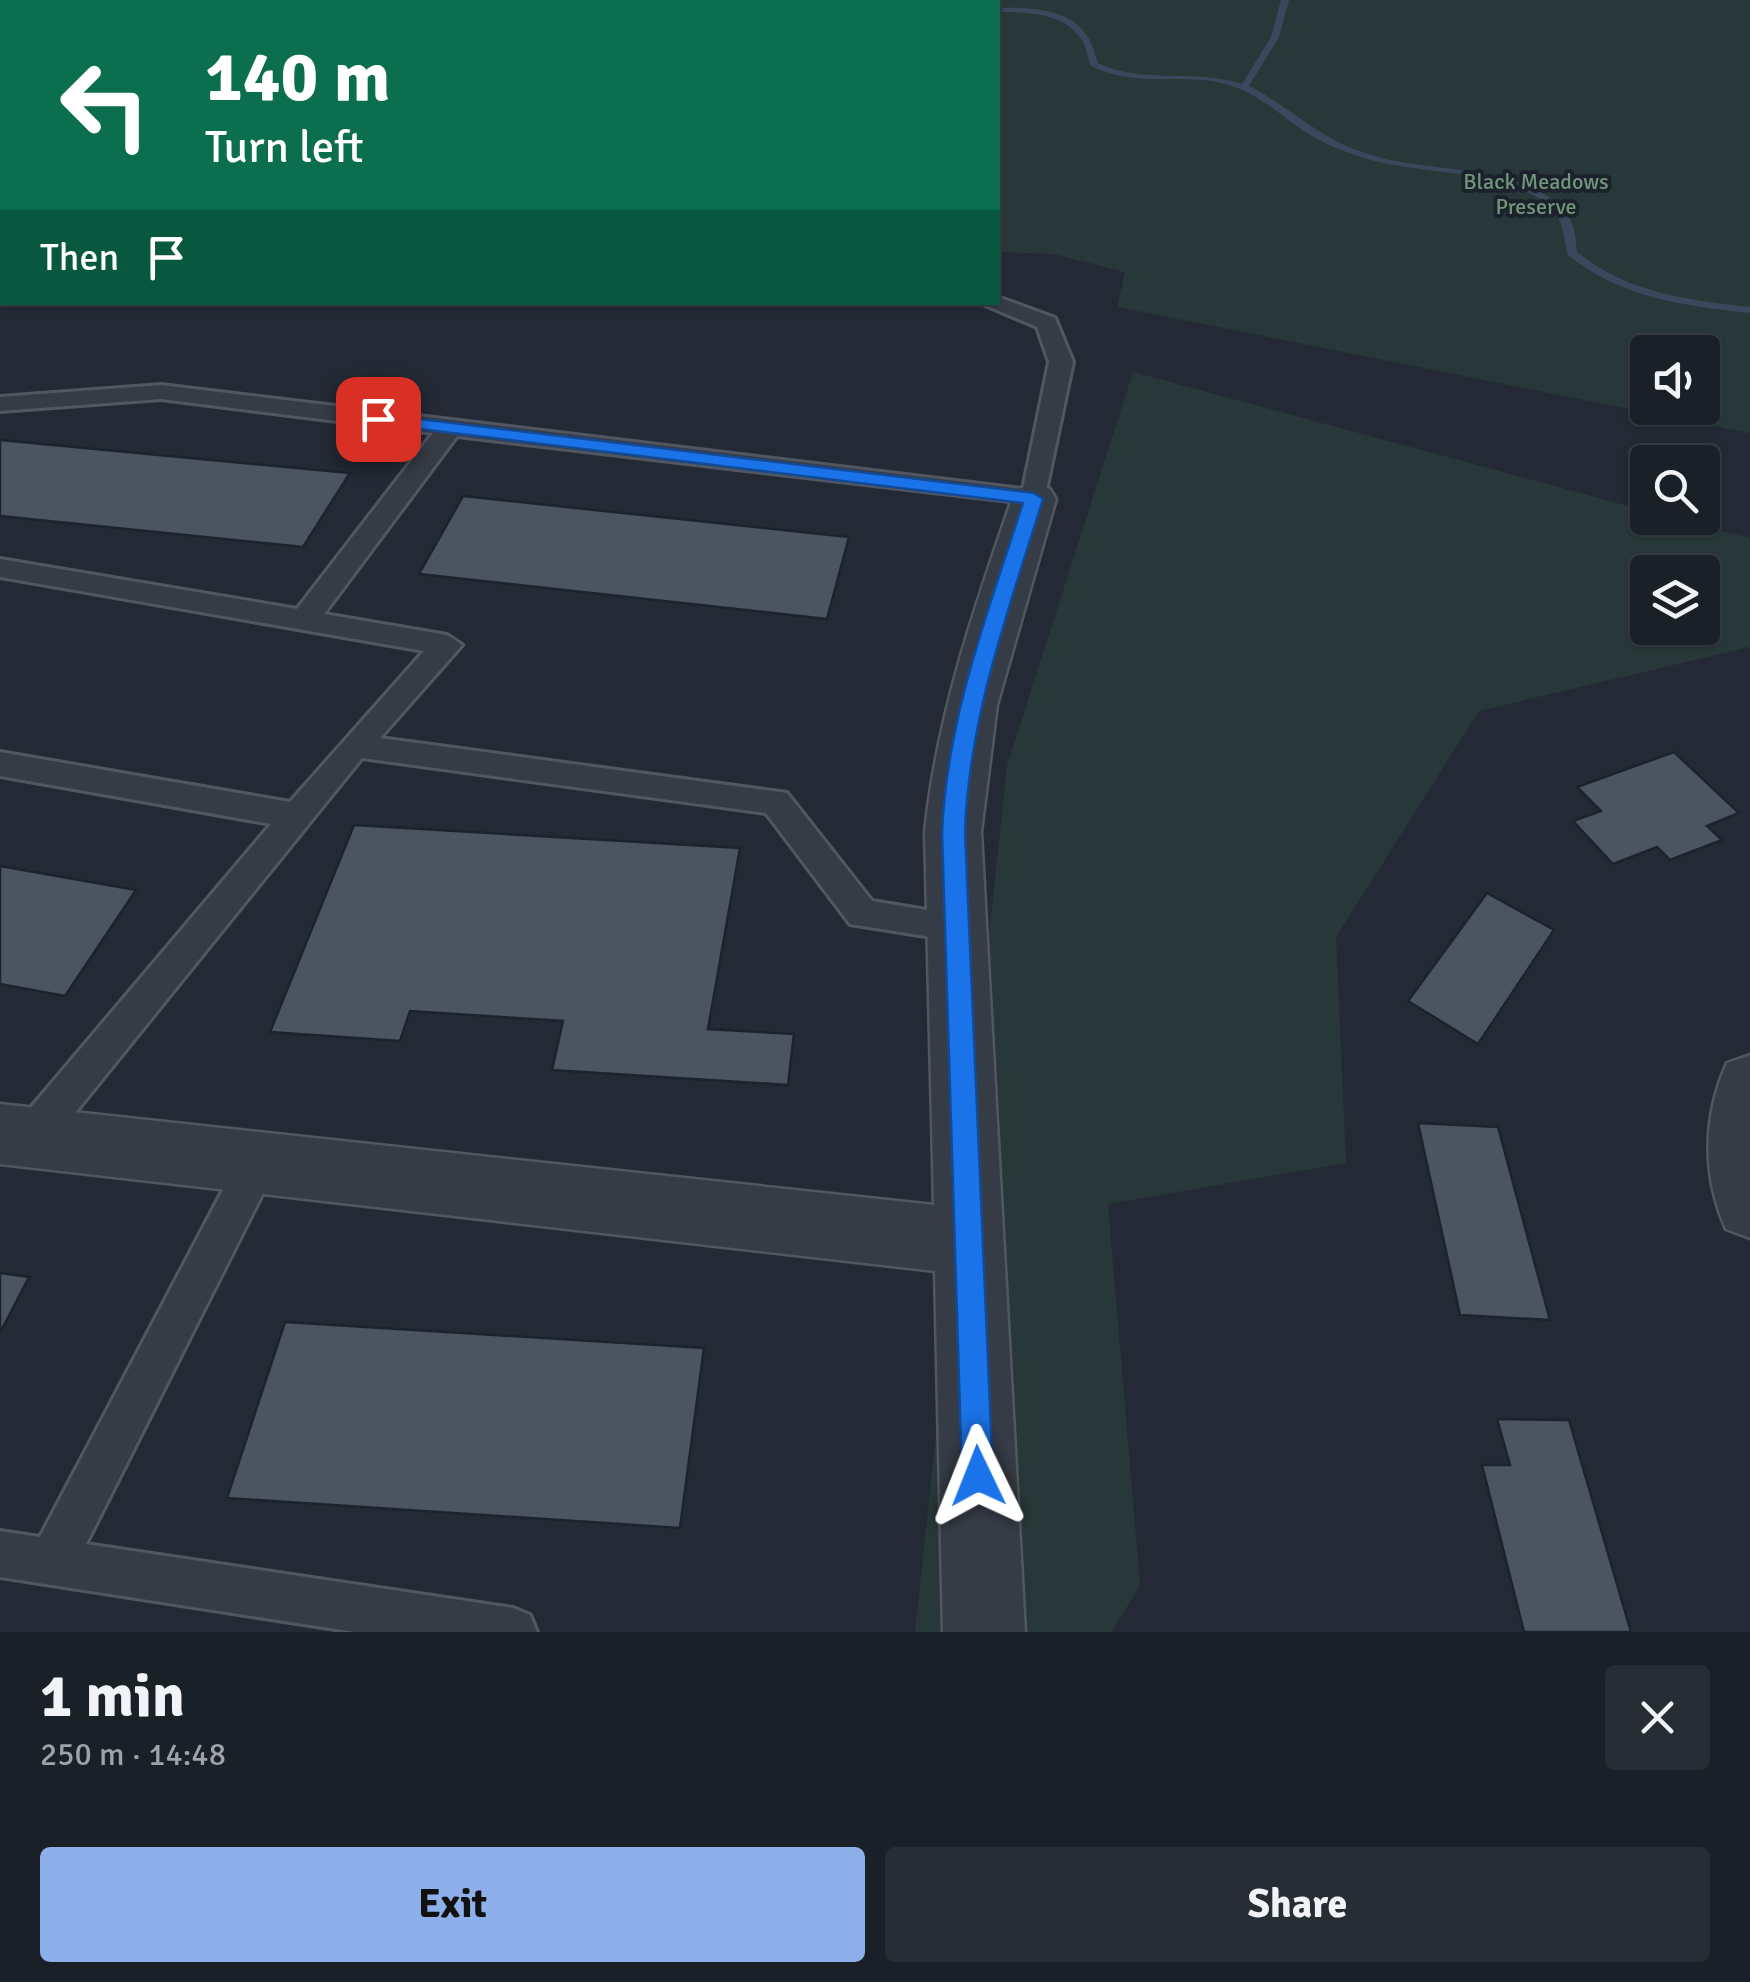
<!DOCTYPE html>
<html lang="en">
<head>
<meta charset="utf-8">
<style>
	body { margin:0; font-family:Signika,sans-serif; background:#272d34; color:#f1f3f6; height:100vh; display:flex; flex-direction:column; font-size:38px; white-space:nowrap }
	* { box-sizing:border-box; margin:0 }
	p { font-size:32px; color:#9fa3a8 }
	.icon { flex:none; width:55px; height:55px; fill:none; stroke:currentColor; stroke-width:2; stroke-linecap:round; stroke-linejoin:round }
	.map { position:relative; height:1632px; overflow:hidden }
	.side { display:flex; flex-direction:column; background:#1a2028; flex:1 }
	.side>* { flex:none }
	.guide { position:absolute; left:0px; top:0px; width:1000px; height:305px; box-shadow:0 2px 8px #0004,0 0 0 2px #383e45; background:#0b6e4f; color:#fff; overflow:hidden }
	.tools { position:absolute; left:1630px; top:335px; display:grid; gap:20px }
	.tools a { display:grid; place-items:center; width:90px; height:90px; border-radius:10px; background:#1a2028; box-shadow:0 2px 8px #0004,0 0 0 2px #383e45; font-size:50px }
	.pin { position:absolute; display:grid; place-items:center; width:85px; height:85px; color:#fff; margin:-42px; border-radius:20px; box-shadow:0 5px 15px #0006 }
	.me { position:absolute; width:110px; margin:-55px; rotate:358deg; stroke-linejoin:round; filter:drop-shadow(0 0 8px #0008) }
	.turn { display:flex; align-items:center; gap:35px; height:210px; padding:0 40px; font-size:45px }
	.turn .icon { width:130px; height:130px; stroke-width:2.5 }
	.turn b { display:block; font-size:70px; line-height:85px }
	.then { display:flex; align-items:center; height:95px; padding:0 40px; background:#0003; gap:20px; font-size:38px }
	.round { display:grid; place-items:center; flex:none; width:105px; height:105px; border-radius:10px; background:#272d34 }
	.head { display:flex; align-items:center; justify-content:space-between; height:170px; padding:0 40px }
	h1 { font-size:60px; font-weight:800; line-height:75px }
	.button { display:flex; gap:20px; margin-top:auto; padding:20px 40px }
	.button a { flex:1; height:115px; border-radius:10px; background:#8db0eb; color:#111; font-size:40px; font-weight:800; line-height:115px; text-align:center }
	.button a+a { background:#272d34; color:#f1f3f6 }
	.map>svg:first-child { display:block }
	.green { fill:#283838; fill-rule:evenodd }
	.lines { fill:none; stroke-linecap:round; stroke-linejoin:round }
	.stream { fill:#3a485d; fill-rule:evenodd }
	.building { fill:#4b5461; stroke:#1d232d; stroke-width:2.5 }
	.service-casing { stroke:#515761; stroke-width:6 }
	.minor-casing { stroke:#515761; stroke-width:5 }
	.service { fill:#363c46; fill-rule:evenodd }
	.minor { fill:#363c46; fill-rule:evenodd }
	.route { fill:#1a73e8; stroke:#114b97; stroke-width:2.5 }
	.labels { text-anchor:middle; stroke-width:8; stroke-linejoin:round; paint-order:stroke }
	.far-park-label { font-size:22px; fill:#72967b; stroke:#1b222b }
</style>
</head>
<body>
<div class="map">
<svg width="1750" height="1632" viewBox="0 0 1750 1632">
	<rect width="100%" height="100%" fill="#232a35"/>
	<path class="green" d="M 0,0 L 1750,0 L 1750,433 L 1117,307 L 1125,272 L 1054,254 L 998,252 L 998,2 L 2,2 L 0,234 ZM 1648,352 L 1702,352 L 1702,408 L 1648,408 Z
		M 1133,372 L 1647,511 L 1648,518 L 1672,518 L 1750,538 L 1750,647 L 1479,711 L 1336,937 L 1346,1163 L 1108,1204 L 1140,1586 L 1111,1632 L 915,1632 L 1007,766 ZM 1648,572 L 1702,572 L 1702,628 L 1648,628 Z"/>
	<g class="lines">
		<path class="stream" d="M 784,0 L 815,0 L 818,2 L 791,2 Z
			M 1281,0 L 1289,0 L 1279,37 L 1249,86 C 1287,105 1316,135 1356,150 C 1371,155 1386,160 1401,162 C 1449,171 1557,171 1574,229 C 1576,236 1576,245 1577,252 C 1627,293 1688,300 1750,307 L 1750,313 C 1685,306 1621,298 1568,255 C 1560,224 1565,211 1531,194 C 1476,167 1409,175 1352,154 C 1335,148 1319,141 1304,131 C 1279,114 1256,92 1226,84 C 1179,72 1139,89 1091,66 C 1087,56 1086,44 1079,36 C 1061,12 1024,12 998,12 L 998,8 C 1028,7 1073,8 1089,39 C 1093,46 1095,55 1098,63 C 1143,85 1195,68 1242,84 L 1271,37 Z
			M 0,86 L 2,86 L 2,91 L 0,92 Z"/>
	</g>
	<path class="building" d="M 0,440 L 350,473 L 303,547 L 0,516 Z
		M 463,496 L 849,537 L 827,619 L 419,574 Z
		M 1674,752 L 1739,813 L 1707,826 L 1722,840 L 1670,860 L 1657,847 L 1613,864 L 1573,821 L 1601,811 L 1577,787 Z
		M 354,825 L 740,848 L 708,1029 L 794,1034 L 788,1085 L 552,1070 L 563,1021 L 410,1011 L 400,1041 L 270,1032 Z
		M 0,866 L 136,890 L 65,996 L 0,984 Z
		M 1487,893 L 1554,930 L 1478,1044 L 1408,1001 Z
		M 1418,1123 L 1498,1127 L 1550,1320 L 1460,1315 Z
		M 0,1273 L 29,1277 L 0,1333 Z
		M 285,1322 L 704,1348 L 680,1528 L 227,1498 Z
		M 1497,1419 L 1569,1420 L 1631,1632 L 1524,1632 L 1482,1465 L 1510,1465 Z"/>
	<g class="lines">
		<defs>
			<path id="service" d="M 998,297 L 1055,318 L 1073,362 L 1043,505 L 457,436 L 324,614 L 447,635 L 462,645 L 380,738 L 787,793 L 872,901 L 969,917 L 974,927 L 969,937 L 957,941 L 850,924 L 766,813 L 362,758 L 45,1150 L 31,1155 L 17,1150 L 12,1137 L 17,1124 L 271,824 L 0,776 L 0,752 L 290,802 L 424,651 L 0,577 L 0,559 L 297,609 L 433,433 L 161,399 L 0,411 L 0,397 L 161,385 L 1023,489 L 1049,362 L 1037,327 L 978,302 L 998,302 Z
				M 258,1145 L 272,1150 L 278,1163 L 86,1544 L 513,1608 L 530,1615 L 537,1632 L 355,1632 L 0,1577 L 0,1531 L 40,1537 L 244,1150 Z"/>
			<path id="minor" d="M 1034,485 L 1050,489 L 1056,499 L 997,705 L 981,832 L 1025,1632 L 943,1632 L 935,1271 L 0,1164 L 0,1104 L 934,1205 L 925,832 C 937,716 974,609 1012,499 L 1018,489 Z
				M 1750,1055 L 1750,1238 L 1726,1229 C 1702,1175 1703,1116 1727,1063 Z"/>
		</defs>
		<use href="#service" class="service-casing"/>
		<use href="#minor" class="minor-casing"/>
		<use href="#service" class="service"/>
		<use href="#minor" class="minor"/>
	</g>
	<path class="route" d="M 378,414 L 1034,493 L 1043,499 C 1009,609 969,716 965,832 L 993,1476 L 989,1487 L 978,1492 L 966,1487 L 962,1476 L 942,832 C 947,717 988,612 1023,503 L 371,423 L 369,419 Z"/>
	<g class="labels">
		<g class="far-park-label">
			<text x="1536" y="189">Black Meadows<tspan x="1536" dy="25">Preserve</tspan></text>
		</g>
	</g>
</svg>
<div class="tools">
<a><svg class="icon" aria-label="sound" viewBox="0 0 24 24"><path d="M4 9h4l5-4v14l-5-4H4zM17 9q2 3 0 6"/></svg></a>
<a><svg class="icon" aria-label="search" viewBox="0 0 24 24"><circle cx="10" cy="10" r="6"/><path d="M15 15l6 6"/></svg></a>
<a><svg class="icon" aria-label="layers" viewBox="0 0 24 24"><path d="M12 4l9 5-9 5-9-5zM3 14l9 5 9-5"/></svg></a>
</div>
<div class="pin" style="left:378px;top:419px;background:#d93025"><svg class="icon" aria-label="arrive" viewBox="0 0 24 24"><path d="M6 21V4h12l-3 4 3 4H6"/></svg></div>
<svg class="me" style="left:978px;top:1476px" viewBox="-20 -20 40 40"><path d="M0-17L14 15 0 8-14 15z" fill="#1a73e8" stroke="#fff" stroke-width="4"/></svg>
<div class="guide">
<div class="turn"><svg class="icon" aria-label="left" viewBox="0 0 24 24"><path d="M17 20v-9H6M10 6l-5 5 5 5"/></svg><div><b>140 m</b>Turn left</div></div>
<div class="then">Then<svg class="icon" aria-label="arrive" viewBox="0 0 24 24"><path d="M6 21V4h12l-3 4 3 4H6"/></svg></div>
</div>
</div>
<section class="side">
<div class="head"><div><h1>1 min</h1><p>250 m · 14:48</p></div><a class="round"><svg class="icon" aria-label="close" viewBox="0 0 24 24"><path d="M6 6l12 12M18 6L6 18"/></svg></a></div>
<div class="button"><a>Exit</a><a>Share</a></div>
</section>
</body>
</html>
